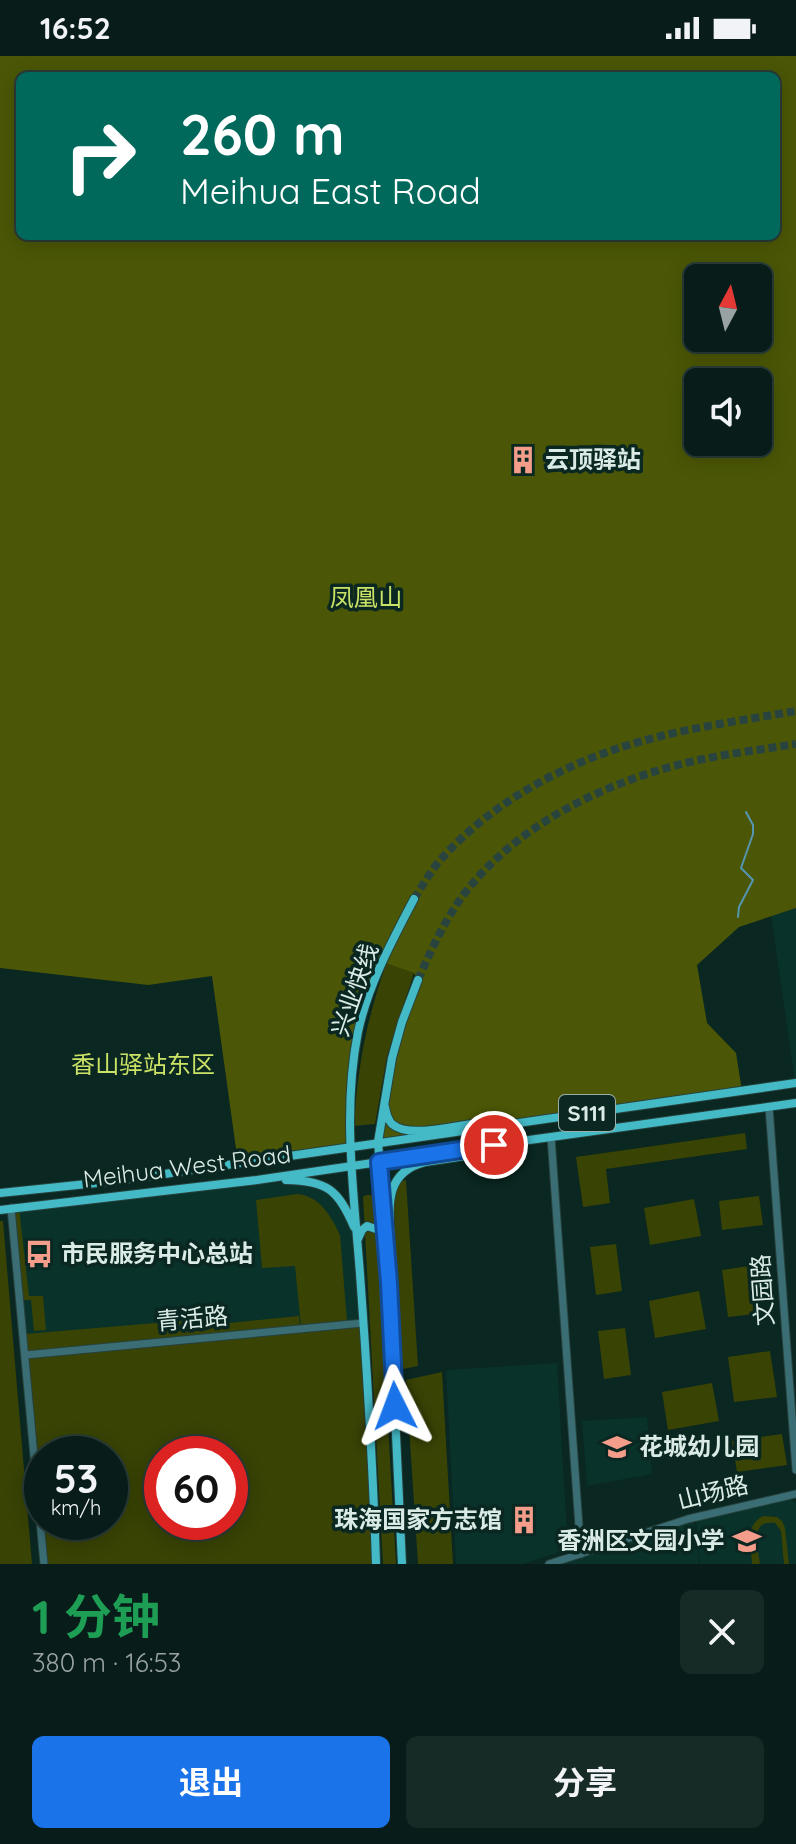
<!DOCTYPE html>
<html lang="zh">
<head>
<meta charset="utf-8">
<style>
	body { margin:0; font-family:Quicksand,"Noto Sans SC",sans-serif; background:#162a26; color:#f1f3f6; height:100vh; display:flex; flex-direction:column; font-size:30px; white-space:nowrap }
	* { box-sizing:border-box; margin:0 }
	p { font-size:26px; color:#98a2a2 }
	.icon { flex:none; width:44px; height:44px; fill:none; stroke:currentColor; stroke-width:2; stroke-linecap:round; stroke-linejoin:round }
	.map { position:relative; height:1508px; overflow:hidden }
	.sheet { display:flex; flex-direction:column; background:#081d19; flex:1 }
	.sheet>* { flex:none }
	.hud { position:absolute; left:16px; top:16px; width:764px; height:168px; border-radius:12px; box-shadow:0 4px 20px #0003,0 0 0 2px #293b38; background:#00695c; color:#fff; overflow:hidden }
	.needle { width:52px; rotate:7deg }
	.tools { position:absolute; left:684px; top:208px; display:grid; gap:16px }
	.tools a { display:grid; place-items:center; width:88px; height:88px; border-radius:12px; background:#081d19; box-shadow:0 4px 20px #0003,0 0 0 2px #293b38; font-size:40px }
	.speed { position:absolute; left:24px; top:1380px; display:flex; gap:16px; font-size:40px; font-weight:700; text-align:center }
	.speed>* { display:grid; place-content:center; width:104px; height:104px; border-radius:50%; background:#081d19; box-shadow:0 4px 20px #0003,0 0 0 2px #293b38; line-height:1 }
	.speed small { font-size:20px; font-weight:400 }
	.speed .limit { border:12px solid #d22; background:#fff; color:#111 }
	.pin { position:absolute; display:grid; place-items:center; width:68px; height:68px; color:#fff; margin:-34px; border:4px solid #fff; border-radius:50%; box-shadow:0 2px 8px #0007 }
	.me { position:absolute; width:88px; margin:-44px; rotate:357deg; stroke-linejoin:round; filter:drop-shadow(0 0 6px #0008) }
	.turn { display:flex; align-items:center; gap:28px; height:168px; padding:0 32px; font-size:36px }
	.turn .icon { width:104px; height:104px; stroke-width:2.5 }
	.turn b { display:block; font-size:56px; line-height:68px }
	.round { display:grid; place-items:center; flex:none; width:84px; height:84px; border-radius:12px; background:#162a26 }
	.head { display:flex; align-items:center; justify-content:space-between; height:136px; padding:0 32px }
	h1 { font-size:48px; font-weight:700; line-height:60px; color:#1e9e55 }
	.action { display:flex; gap:16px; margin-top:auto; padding:16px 32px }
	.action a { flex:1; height:92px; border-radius:12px; background:#1a73e8; color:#fff; font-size:32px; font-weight:700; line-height:92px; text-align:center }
	.action a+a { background:#162a26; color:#f1f3f6 }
	.status { display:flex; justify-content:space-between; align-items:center; height:56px; padding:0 40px; background:#081d19; direction:ltr }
	.status svg { height:22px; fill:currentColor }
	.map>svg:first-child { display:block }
	.built { fill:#09322a }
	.green { fill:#394304; fill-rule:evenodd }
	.forest { fill:#4b5706; fill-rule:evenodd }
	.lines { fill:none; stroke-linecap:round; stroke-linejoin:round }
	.stream { stroke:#5495af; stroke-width:2 }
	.major-tunnel { stroke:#29443f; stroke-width:8; stroke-dasharray:8 4; stroke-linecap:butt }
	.minor-casing { stroke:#27423d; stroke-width:9 }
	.major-casing { stroke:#27423d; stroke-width:10 }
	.minor { stroke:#3b6d74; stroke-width:7 }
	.major { stroke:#44bac7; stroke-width:8 }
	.route-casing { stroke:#114b97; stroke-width:20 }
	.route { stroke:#1a73e8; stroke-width:14 }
	.labels { text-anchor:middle; stroke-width:7; stroke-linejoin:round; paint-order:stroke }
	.shield { fill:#0a2721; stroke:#9cb0ab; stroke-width:2 }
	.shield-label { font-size:22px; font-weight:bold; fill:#daebe6 }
	.poi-label { font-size:24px; font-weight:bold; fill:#daebe6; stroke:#0a2721; text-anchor:start }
	.park-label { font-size:24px; fill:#cae265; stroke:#0a2721 }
	.street-label { font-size:24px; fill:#daebe6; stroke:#0a2721 }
</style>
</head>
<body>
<div class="status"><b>16:52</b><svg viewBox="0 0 49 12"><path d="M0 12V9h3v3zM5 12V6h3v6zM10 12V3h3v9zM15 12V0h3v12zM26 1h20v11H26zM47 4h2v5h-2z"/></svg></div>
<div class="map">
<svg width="796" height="1508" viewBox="0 0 796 1508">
	<rect width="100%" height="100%" fill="#0a2721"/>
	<path class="built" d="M 796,852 L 796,1027 L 795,1027 L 771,860 Z
		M 257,1124 L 300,1125 L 332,1134 L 357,1179 L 363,1267 L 25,1299 L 11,1152 Z
		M 557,1307 L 568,1493 L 523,1508 L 456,1508 L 446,1314 Z
		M 647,1361 L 652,1418 L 587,1430 L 582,1365 Z
		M 785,1440 L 796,1447 L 796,1508 L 700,1508 L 696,1461 Z
		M 694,1462 L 699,1508 L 556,1508 Z"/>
	<path class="green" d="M 387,906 L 414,917 L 387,1000 L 375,1068 L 354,1070 C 358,1009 366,964 387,906 Z
		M 745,1077 L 747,1093 L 606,1113 L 610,1147 L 583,1151 L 576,1101 Z
		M 406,1124 L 418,1310 L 398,1314 L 394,1227 L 395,1210 L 394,1142 L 399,1126 Z
		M 297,1138 C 320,1140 331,1160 340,1179 L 347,1265 L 301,1270 L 295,1210 L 262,1212 L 256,1144 Z
		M 366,1139 L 371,1139 L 375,1141 L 396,1508 L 383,1508 L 363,1141 Z
		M 759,1140 L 763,1169 L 722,1174 L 719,1145 Z
		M 694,1143 L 701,1180 L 650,1189 L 644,1152 Z
		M 19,1152 L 29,1240 L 43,1240 L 46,1274 L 34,1275 L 31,1244 L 21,1244 L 12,1153 Z
		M 0,1165 L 3,1165 L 32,1508 L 0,1508 Z
		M 616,1188 L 622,1235 L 596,1239 L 590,1191 Z
		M 749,1210 L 755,1258 L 728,1261 L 722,1214 Z
		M 699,1235 L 706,1273 L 655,1282 L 649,1245 Z
		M 195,1250 L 207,1254 L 209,1269 L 299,1260 L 300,1272 L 27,1297 L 25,1278 L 191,1264 L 191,1254 Z
		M 363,1267 L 376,1508 L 44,1508 L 25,1299 ZM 42,1398 L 110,1398 L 110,1466 L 42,1466 ZM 162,1398 L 230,1398 L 230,1466 L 162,1466 Z
		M 625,1272 L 631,1319 L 604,1323 L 598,1275 Z
		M 770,1295 L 777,1341 L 734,1346 L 728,1301 Z
		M 442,1316 L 453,1508 L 418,1508 L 406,1324 Z
		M 712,1327 L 719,1365 L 668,1374 L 662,1336 Z
		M 782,1378 L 787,1409 L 737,1416 L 732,1385 Z
		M 763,1460 L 777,1461 L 782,1465 L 785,1472 L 789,1508 L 784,1508 L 781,1475 L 775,1467 C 749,1463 758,1492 760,1508 L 752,1508 C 751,1490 744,1470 763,1460 Z"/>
	<path class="forest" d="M 0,0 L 796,0 L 796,852 L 739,871 L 697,909 L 707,967 L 736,997 L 742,1035 L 378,1086 L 388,1019 L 418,924 L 414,917 L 383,906 L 359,975 L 350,1090 L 238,1107 L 212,920 L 148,929 L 0,912 ZM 20,20 L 776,20 L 776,180 L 20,180 ZM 698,222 L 758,222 L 758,282 L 698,282 ZM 698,326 L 758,326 L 758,386 L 698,386 Z"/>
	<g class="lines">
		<path class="stream" d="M 738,861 L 739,851 L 753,824 L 741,812 L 753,778 L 753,769 L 746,756"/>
		<path class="major-tunnel" d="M 414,843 C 423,829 431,814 442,802 C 489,750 556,712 622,691 C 678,673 738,665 796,655
			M 418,924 C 432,892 446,861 468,833 C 516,773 591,734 663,713 C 706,700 752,695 796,688"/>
		<defs>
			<path id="minor" d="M 769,1051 L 796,1414
				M 551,1081 L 581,1498
				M 11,1152 L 44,1508
				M 25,1299 L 363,1267
				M 549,1508 L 688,1463 L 796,1438"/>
			<path id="major" d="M 385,1051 C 386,1057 387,1063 392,1068 C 411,1085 468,1065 493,1066
				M 286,1124 C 327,1125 338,1133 354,1171
				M 0,1137 L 116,1125 L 796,1027
				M 0,1154 L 257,1124 L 522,1085 L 796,1047
				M 358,1183 L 362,1174 L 367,1170 L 379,1174 L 385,1182
				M 391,1191 C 390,1156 381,1117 425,1106 L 485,1097 L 507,1090
				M 376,1508 C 373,1411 367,1314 360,1218 C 354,1138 342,1056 358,976 C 368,929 392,885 414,843
				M 402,1508 L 389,1227 L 378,1086 L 392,1002 L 402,966 L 418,924"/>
		</defs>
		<use href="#minor" class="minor-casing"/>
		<use href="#major" class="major-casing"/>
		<use href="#minor" class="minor"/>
		<use href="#major" class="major"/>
	</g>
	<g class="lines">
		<defs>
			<path id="route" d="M 395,1350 L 389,1227 L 379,1106 L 494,1089"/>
		</defs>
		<use href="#route" class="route-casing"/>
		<use href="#route" class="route"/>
	</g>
	<defs>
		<symbol id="building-bare" viewBox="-9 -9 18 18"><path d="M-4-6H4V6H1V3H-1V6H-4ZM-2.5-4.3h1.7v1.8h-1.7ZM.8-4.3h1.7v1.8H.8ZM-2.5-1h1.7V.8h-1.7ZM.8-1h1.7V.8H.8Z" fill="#f49d8b" stroke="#0a2721" stroke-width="2.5" paint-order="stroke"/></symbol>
		<symbol id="bus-bare" viewBox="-9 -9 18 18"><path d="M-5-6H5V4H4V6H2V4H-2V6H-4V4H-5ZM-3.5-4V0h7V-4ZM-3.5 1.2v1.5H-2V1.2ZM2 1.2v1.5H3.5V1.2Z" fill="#f49d8b" stroke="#0a2721" stroke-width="2.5" paint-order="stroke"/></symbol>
		<symbol id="school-bare" viewBox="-9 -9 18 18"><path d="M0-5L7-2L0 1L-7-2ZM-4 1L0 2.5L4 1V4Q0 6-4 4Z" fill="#f49d8b" stroke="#0a2721" stroke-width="2.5" paint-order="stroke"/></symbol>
	</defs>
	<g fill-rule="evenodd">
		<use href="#building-bare" x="503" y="384" width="40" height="40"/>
		<use href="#bus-bare" x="19" y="1178" width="40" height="40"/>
		<use href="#school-bare" x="597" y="1371" width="40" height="40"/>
		<use href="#building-bare" x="504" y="1444" width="40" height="40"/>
		<use href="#school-bare" x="727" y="1465" width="40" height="40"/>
	</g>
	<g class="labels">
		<rect class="shield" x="559" y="1039" width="56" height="36" rx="6"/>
		<g class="shield-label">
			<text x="587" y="1065">S111</text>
		</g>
		<g class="poi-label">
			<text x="545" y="412">云顶驿站</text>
			<text x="61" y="1206">市民服务中心总站</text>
			<text x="639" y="1399">花城幼儿园</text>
			<text x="502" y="1472" text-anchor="end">珠海国家方志馆</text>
			<text x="725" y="1493" text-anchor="end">香洲区文园小学</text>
		</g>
		<g class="park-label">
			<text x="366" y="550">凤凰山</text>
			<text x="143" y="1017">香山驿站东区</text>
		</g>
		<g class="street-label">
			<text transform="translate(355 934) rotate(-71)" y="8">兴业快线</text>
			<text transform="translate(187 1111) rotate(-7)" y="8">Meihua West Road</text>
			<text transform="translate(763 1234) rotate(-94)" y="8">文园路</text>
			<text transform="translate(192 1263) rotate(-5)" y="8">青活路</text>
			<text transform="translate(713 1437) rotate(-14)" y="8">山场路</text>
		</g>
	</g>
</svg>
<div class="tools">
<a><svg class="needle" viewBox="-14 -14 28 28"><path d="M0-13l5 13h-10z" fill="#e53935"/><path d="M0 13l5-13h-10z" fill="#98a2a2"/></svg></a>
<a><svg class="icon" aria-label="sound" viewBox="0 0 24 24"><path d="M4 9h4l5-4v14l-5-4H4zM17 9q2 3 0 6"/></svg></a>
</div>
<div class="speed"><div>53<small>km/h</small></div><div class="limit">60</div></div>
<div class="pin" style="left:494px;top:1089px;background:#d93025"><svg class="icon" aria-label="arrive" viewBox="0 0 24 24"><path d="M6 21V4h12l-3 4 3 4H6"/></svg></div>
<svg class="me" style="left:395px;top:1350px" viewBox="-20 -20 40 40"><path d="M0-17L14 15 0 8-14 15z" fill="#1a73e8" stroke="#fff" stroke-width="4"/></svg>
<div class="hud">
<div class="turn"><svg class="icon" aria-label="right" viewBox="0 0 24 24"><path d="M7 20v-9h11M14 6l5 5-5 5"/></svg><div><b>260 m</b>Meihua East Road</div></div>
</div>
</div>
<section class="sheet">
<div class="head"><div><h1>1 分钟</h1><p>380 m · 16:53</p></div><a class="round"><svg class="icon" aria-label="close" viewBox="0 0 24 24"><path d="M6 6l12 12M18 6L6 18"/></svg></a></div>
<div class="action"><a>退出</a><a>分享</a></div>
</section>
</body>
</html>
